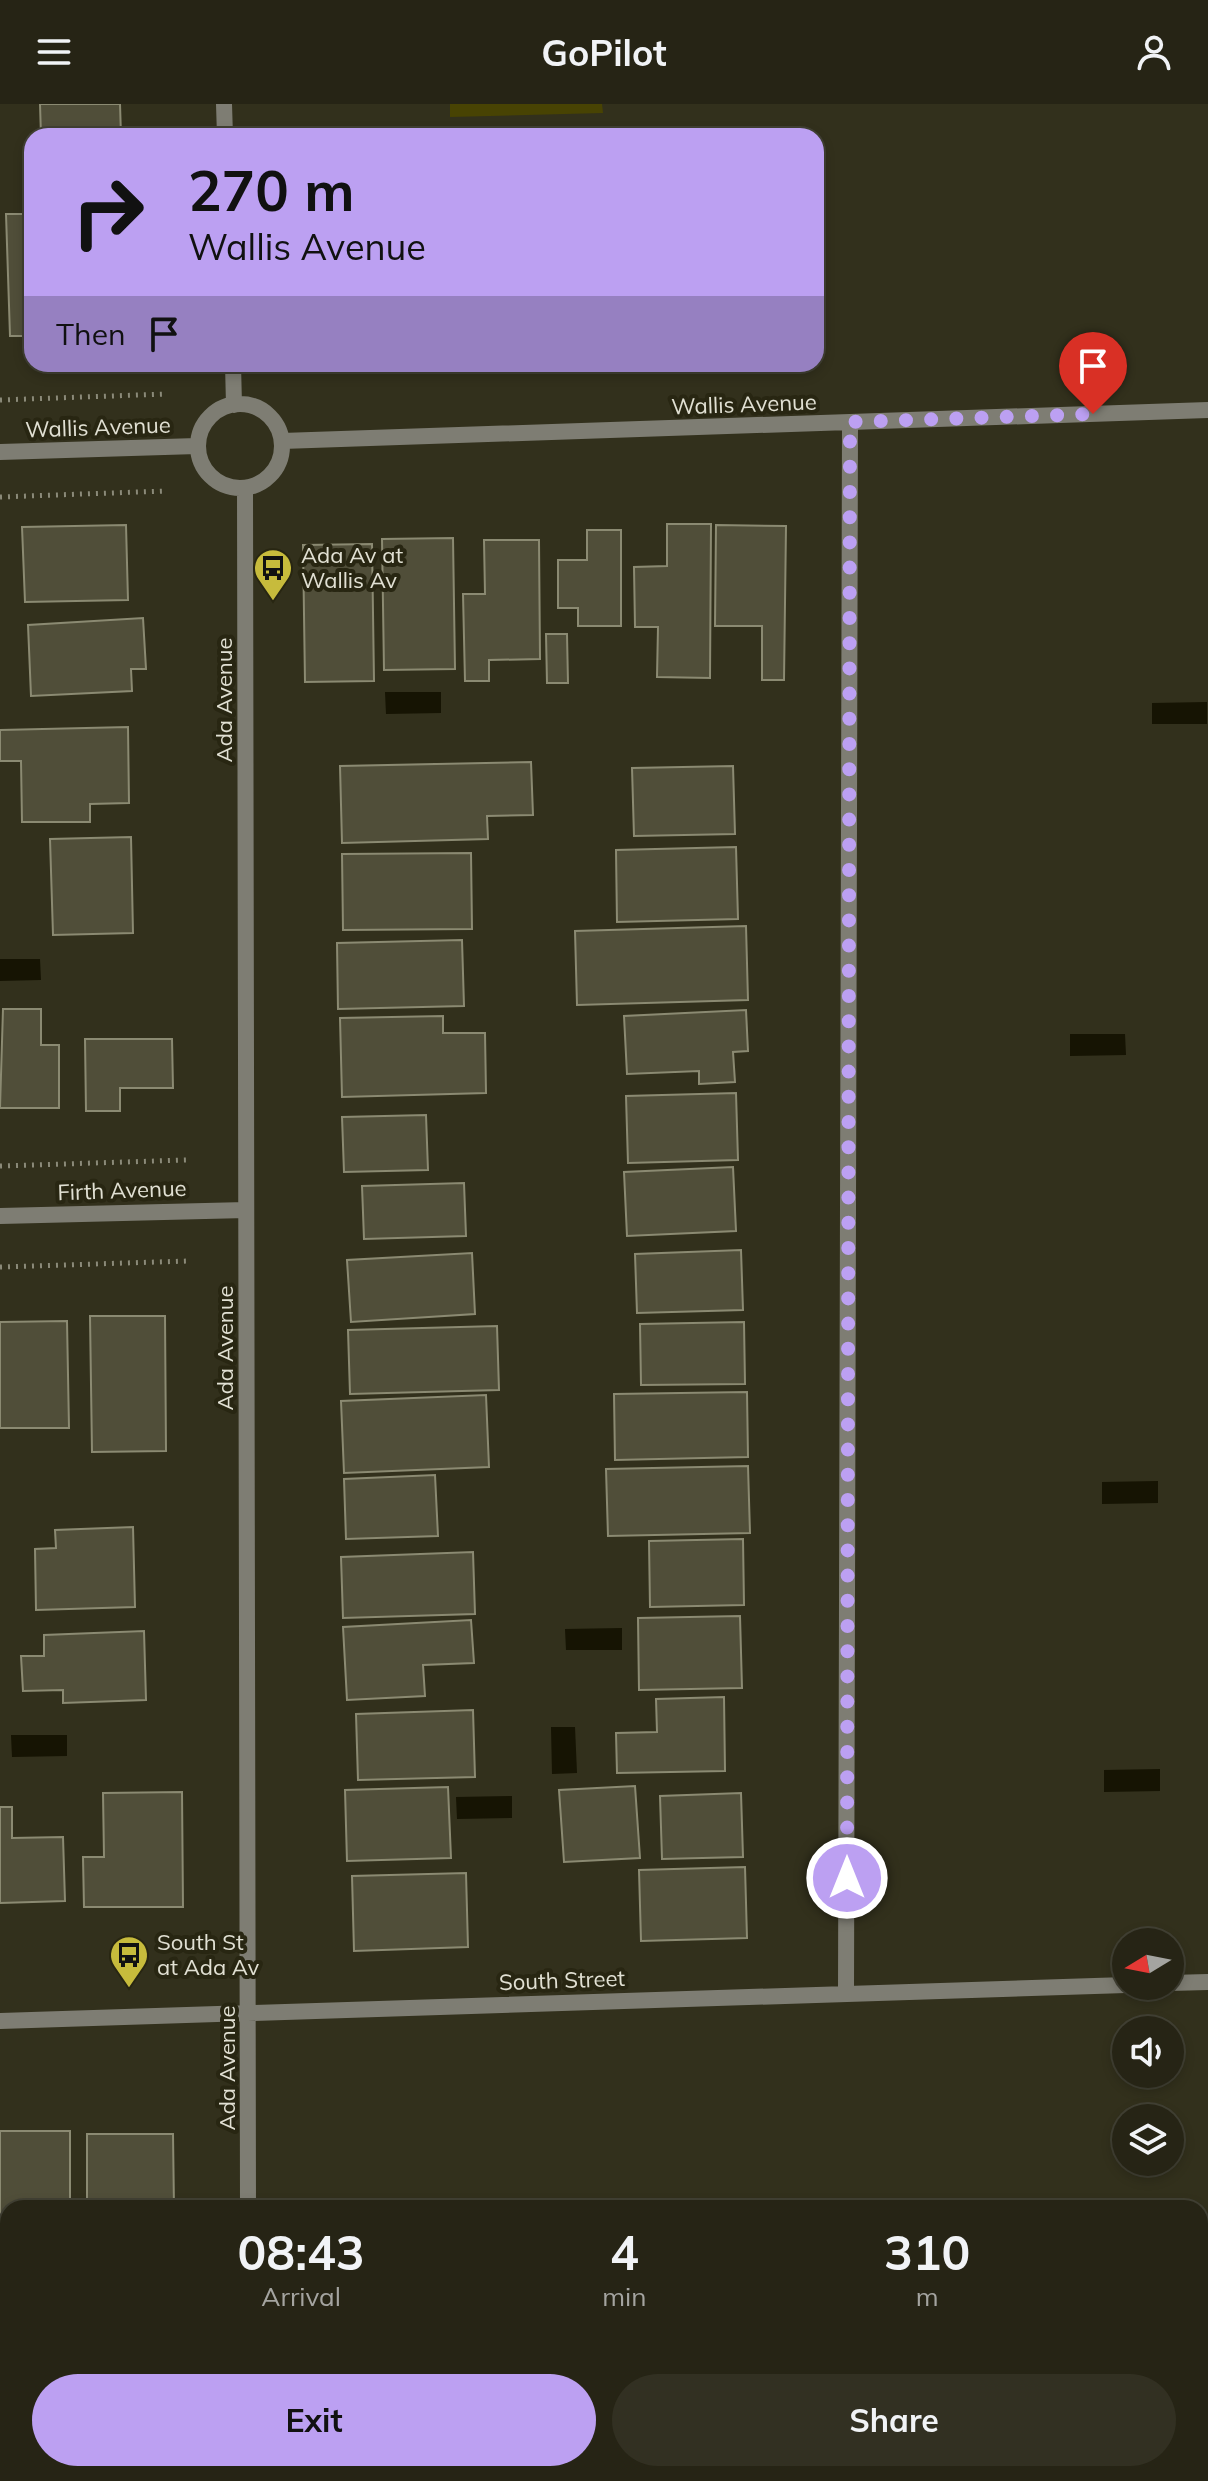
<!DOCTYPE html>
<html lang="en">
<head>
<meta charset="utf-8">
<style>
	body { margin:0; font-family:Mulish,sans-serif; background:#323022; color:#f1f3f6; height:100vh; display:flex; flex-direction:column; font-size:30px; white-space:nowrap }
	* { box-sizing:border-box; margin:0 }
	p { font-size:26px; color:#a4a4a0 }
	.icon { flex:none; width:44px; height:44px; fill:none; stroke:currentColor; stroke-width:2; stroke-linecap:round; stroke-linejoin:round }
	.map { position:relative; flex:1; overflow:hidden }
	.drawer { position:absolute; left:0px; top:2096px; width:1208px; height:282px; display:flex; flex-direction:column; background:#262415; border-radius:24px 24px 0 0; box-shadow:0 4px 12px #0003,0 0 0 2px #424134 }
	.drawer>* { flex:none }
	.hud { position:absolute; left:24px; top:24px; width:800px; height:244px; border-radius:24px; box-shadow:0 4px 12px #0003,0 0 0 2px #424134; background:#bca0f2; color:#111; overflow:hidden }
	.needle { width:52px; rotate:260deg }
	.controls { position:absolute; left:1112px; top:1824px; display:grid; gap:16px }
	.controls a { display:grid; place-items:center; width:72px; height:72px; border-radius:50%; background:#262415; box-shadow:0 4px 12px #0003,0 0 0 2px #424134; font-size:40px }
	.pin { position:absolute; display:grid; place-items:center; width:68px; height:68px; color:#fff; margin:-82px -34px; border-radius:50% 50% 50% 0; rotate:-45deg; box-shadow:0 0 8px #0007 }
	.pin .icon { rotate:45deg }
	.me { position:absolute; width:88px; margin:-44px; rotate:0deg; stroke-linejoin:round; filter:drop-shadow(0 0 6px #0008) }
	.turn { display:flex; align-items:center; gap:28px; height:168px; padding:0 32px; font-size:36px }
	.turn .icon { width:104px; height:104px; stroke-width:2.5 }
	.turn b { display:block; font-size:56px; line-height:68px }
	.then { display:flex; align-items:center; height:76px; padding:0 32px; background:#0003; gap:16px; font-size:30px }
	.eta { display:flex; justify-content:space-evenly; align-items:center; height:136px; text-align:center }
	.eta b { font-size:48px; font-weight:700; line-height:56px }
	.cta { display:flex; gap:16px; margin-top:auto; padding:16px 32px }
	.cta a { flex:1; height:92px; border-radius:48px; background:#bca0f2; color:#111; font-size:32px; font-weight:700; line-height:92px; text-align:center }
	.cta a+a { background:#323022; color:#f1f3f6 }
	header { display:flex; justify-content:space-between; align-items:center; height:104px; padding:0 32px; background:#262415; font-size:36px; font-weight:700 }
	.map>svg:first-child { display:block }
	.green { fill:#484303 }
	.water { fill:#161403 }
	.building { fill:#504e39; stroke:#8b8a72; stroke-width:2 }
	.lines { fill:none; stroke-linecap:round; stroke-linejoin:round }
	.path { stroke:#8b8a79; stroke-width:5; stroke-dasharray:2 6; stroke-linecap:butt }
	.street { stroke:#7e7d73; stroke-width:16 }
	.route { stroke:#bca0f2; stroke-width:14; stroke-dasharray:0 25.2 }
	.labels { text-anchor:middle; stroke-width:8; stroke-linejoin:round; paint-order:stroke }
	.street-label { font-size:22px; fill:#e1e0d3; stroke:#282612 }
	.poi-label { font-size:22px; fill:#e1e0d3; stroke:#282612; text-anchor:start }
</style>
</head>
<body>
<header><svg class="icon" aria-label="menu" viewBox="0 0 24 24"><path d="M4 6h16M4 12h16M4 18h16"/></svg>GoPilot<svg class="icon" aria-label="person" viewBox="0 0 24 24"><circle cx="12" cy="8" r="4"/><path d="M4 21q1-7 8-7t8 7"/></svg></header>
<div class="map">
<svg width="1208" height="2377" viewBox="0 0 1208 2377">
	<rect width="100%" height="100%" fill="#32301c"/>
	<path class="green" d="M 450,0 L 602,0 L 603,9 L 450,13 Z"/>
	<path class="water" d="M 385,588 L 441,588 L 441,609 L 386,610 Z
		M 1207,598 L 1207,620 L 1152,620 L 1152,599 Z
		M 0,855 L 40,855 L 41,876 L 0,877 Z
		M 1070,930 L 1125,930 L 1126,951 L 1070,952 Z
		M 1158,1377 L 1158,1399 L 1102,1400 L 1102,1378 Z
		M 622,1524 L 622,1546 L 566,1546 L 565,1525 Z
		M 551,1623 L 575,1623 L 577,1669 L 552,1670 Z
		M 11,1631 L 67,1631 L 67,1652 L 12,1653 Z
		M 1160,1665 L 1160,1687 L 1104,1688 L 1104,1666 Z
		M 512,1692 L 512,1714 L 457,1715 L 456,1693 Z"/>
	<path class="building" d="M 40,0 L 120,0 L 121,32 L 41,32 Z
		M 6,110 L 32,110 L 32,232 L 10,232 Z
		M 667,420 L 711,420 L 710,574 L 657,573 L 658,523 L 635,523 L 634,463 L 667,462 Z
		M 126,421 L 128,496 L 25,498 L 22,423 Z
		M 716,421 L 786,422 L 784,576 L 762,576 L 762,522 L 715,522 Z
		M 587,426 L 621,426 L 621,522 L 578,522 L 578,504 L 558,504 L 558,456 L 587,456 Z
		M 453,434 L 455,565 L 384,566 L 382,435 Z
		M 484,436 L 539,436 L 540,555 L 489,556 L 489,577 L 465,577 L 463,490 L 485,490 Z
		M 372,440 L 374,577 L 305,578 L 303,441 Z
		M 143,514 L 146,565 L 131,565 L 132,587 L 31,592 L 28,521 Z
		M 546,530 L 567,530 L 568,579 L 547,579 Z
		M 128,623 L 129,699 L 90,700 L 90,718 L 22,718 L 21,657 L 0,657 L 0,626 Z
		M 531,658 L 533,711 L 487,712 L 488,735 L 342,739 L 340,662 Z
		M 733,662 L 735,730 L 634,732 L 632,664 Z
		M 131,733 L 133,829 L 53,831 L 50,735 Z
		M 736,743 L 738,815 L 617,818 L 616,746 Z
		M 471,749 L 472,825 L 343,826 L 342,750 Z
		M 746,822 L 748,896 L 577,901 L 575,827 Z
		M 462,836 L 464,902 L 338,905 L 337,839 Z
		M 3,905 L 41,905 L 41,941 L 59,941 L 59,1004 L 0,1004 Z
		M 746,906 L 748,947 L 733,948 L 735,978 L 699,980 L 699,967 L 627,970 L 624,912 Z
		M 443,912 L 443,929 L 485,929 L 486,989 L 342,993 L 340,914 Z
		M 85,935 L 172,935 L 173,984 L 120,984 L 120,1007 L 86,1007 Z
		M 736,989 L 738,1056 L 628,1059 L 626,992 Z
		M 426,1011 L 428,1066 L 344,1068 L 342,1013 Z
		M 733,1063 L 736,1127 L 627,1132 L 624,1068 Z
		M 464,1079 L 466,1132 L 364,1135 L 362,1082 Z
		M 741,1146 L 743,1206 L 637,1209 L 635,1150 Z
		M 472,1149 L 475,1210 L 351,1218 L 347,1156 Z
		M 90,1212 L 165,1212 L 166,1347 L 92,1348 Z
		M 67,1217 L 69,1324 L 0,1324 L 0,1218 Z
		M 744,1218 L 745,1280 L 641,1281 L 640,1220 Z
		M 497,1222 L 499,1286 L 350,1290 L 348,1226 Z
		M 747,1288 L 748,1353 L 615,1356 L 614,1290 Z
		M 486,1291 L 489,1363 L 344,1369 L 341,1297 Z
		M 748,1362 L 750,1429 L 608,1432 L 606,1365 Z
		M 435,1371 L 438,1432 L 346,1435 L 344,1375 Z
		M 133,1423 L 135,1503 L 36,1506 L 35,1445 L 56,1444 L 55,1426 Z
		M 743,1435 L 744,1501 L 650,1503 L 649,1437 Z
		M 473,1448 L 475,1510 L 343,1514 L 341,1453 Z
		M 740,1512 L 742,1584 L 639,1586 L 638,1514 Z
		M 471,1516 L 474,1559 L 423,1561 L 425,1592 L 347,1596 L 343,1523 Z
		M 144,1527 L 146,1596 L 63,1599 L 63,1586 L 23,1587 L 21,1552 L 44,1552 L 44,1531 Z
		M 724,1593 L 725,1667 L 617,1669 L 616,1629 L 657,1628 L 656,1595 Z
		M 473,1606 L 475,1673 L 358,1676 L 356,1610 Z
		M 635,1682 L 640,1754 L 564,1758 L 559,1686 Z
		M 448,1683 L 451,1754 L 347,1757 L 345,1686 Z
		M 182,1688 L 183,1803 L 84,1803 L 83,1753 L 104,1753 L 103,1689 Z
		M 741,1689 L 743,1753 L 662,1755 L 660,1692 Z
		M 0,1703 L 12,1703 L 12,1734 L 63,1733 L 65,1797 L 0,1799 Z
		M 745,1763 L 747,1834 L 641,1837 L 639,1766 Z
		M 466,1769 L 468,1843 L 354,1847 L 352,1772 Z
		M 0,2027 L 70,2027 L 70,2104 L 8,2104 L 8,2154 L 0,2154 Z
		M 87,2030 L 173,2030 L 174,2104 L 87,2104 Z"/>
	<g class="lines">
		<path class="path" d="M 0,296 L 166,290
			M 0,393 L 166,387
			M 0,1062 L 187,1056
			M 0,1163 L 188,1157"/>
		<path class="street" d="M 224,0 L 225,32
			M 233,260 L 234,301
			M198 342a42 42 0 1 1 84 0a42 42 0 1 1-84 0Z
			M 282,337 L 1208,306
			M 0,348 L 197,342
			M 245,385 L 248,2104
			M 0,1112 L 246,1106
			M 1170,1879 L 1208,1878
			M 846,1888 L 850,318
			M 0,1917 L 1126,1881
			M 249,2370 L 249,2377"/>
	</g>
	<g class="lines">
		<path class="route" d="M 847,1774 L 850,318 L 1093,310"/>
	</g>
	<defs>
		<symbol id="bus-pin" viewBox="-11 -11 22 30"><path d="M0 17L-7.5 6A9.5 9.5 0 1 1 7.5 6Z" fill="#c7bb3c" stroke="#282612"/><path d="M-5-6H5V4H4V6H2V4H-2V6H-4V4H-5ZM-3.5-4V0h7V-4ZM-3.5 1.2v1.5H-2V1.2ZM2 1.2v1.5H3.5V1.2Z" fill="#111"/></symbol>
	</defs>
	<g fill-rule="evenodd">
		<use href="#bus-pin" x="251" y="442" width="44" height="60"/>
		<use href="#bus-pin" x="107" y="1829" width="44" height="60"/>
	</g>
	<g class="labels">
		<g class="street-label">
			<text transform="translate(744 300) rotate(-2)" y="8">Wallis Avenue</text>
			<text transform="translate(98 323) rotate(-2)" y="8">Wallis Avenue</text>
			<text transform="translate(224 596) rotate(-90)" y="8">Ada Avenue</text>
			<text transform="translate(122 1086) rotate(-2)" y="8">Firth Avenue</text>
			<text transform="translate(225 1244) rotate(-90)" y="8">Ada Avenue</text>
			<text transform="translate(562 1876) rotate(-2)" y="8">South Street</text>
			<text transform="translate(227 1964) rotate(-90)" y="8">Ada Avenue</text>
		</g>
		<g class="poi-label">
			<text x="301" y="459">Ada Av at<tspan x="301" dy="25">Wallis Av</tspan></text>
			<text x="157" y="1846">South St<tspan x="157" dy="25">at Ada Av</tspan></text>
		</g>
	</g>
</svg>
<div class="controls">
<a><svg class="needle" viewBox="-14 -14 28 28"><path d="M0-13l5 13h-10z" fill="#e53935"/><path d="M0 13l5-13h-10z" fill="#a4a4a0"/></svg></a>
<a><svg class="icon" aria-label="sound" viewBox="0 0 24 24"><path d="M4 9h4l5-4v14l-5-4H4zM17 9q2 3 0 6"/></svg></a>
<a><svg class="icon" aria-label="layers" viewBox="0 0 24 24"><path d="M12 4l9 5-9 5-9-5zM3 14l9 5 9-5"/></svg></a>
</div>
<div class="pin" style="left:1093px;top:310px;background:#d93025"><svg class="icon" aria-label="arrive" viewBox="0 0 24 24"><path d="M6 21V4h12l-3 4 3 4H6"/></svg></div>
<svg class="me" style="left:847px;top:1774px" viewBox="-20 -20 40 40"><circle r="17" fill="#bca0f2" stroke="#fff" stroke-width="3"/><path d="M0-11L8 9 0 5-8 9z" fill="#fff"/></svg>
<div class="hud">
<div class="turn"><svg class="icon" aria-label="right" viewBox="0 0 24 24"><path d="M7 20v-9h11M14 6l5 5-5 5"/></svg><div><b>270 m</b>Wallis Avenue</div></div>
<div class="then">Then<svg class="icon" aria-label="arrive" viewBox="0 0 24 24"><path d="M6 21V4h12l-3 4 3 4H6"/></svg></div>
</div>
<section class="drawer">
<div class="eta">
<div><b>08:43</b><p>Arrival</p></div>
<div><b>4</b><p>min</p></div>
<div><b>310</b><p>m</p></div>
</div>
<div class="cta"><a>Exit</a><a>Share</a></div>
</section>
</div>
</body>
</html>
